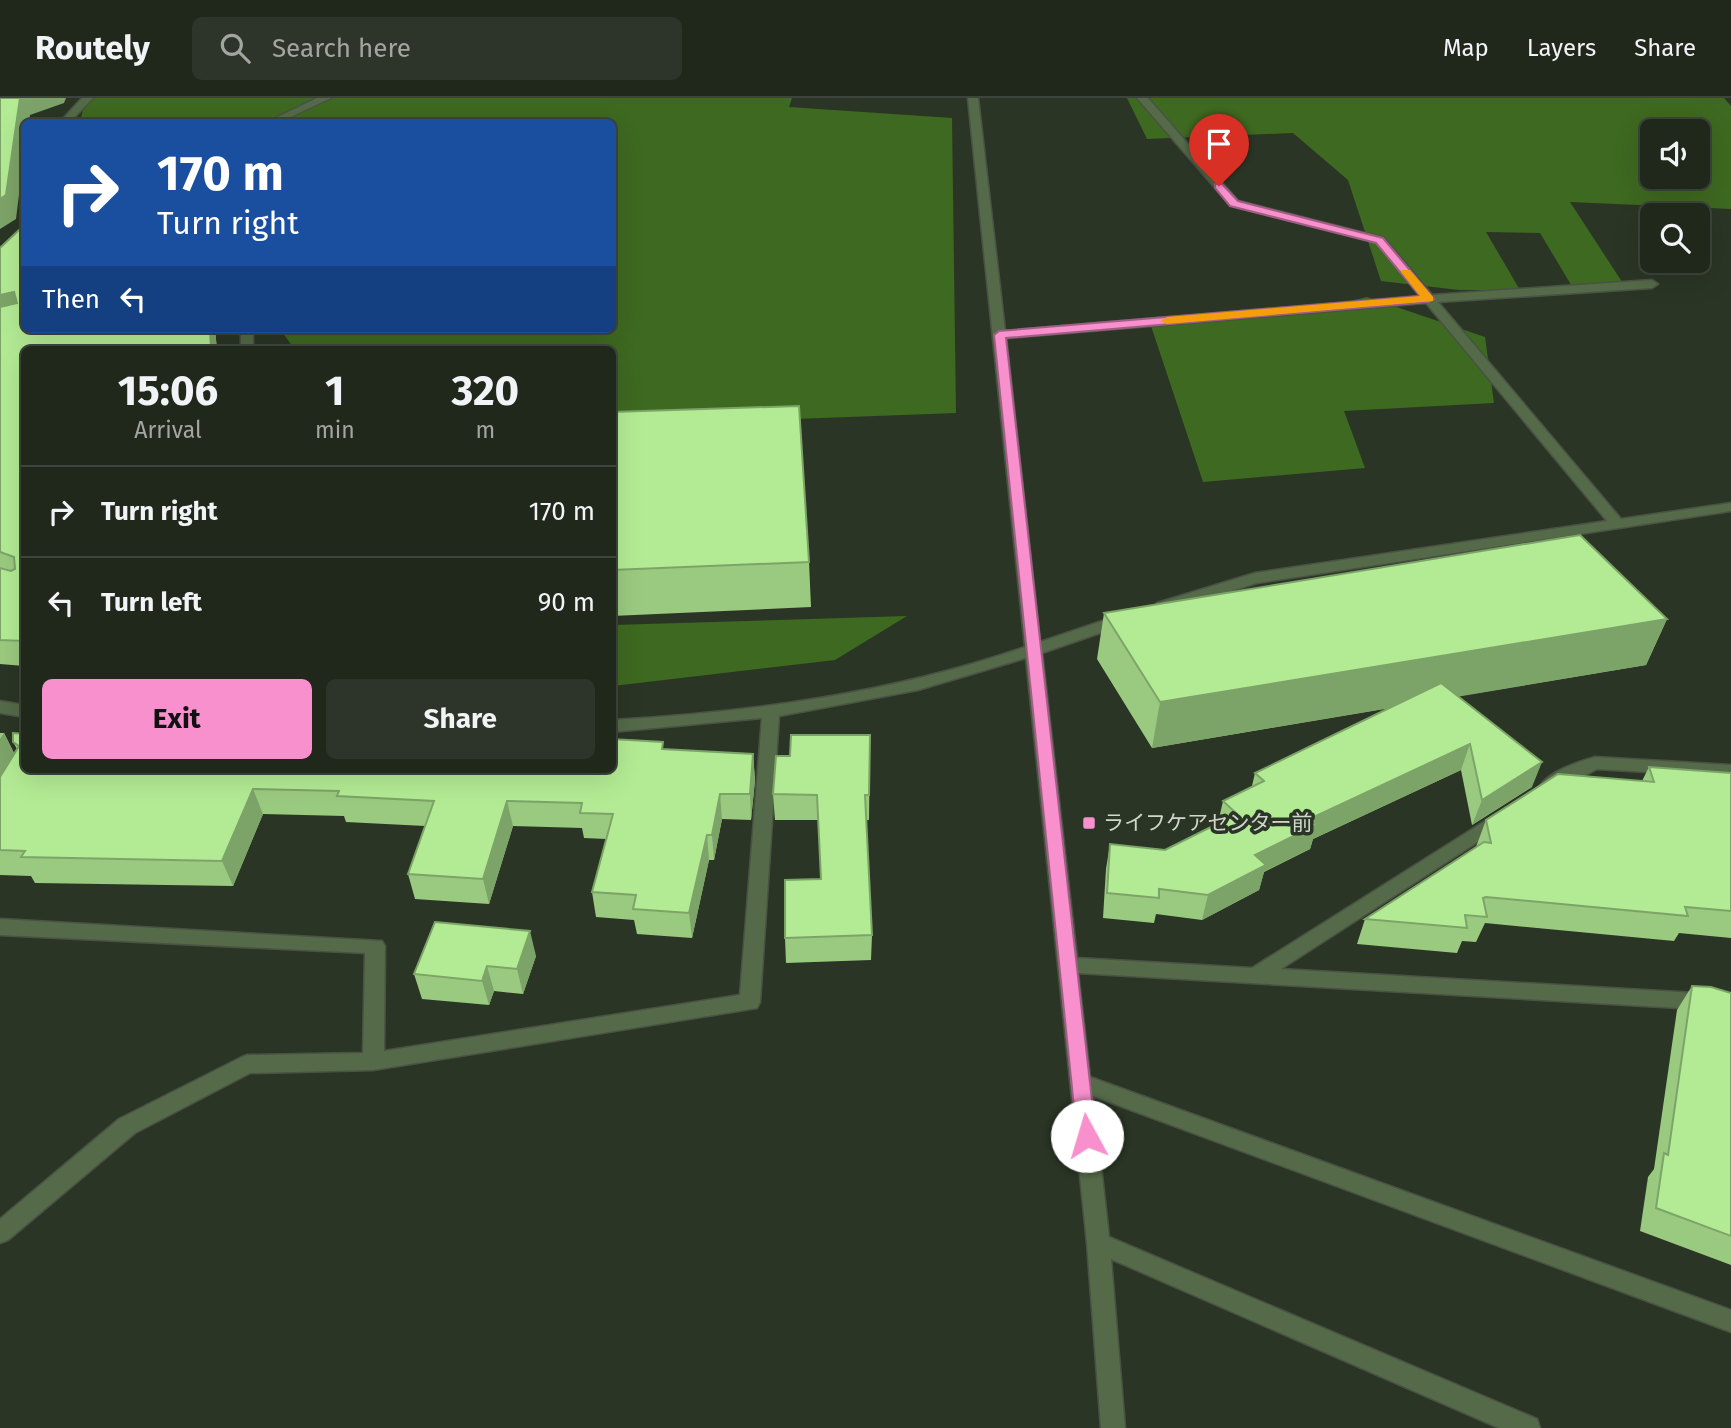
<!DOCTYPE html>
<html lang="en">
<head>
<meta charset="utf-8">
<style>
	body { margin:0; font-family:"Fira Sans","Noto Sans JP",sans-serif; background:#2d3429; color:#f1f3f6; height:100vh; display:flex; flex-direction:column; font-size:26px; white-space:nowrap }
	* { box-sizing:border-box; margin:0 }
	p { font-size:23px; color:#a2a6a3 }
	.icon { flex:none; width:38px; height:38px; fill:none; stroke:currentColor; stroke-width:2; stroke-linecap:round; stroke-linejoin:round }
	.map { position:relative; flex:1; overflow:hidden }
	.side { position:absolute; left:21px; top:248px; width:595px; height:427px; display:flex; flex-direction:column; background:#20281c; border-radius:10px; box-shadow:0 7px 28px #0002,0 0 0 2px #3d443b }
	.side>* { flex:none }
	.banner { position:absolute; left:21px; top:21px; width:595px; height:214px; border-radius:10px; box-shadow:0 7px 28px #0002,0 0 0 2px #3d443b; background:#1a4fa0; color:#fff; overflow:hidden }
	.fabs { position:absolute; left:1640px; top:21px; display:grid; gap:14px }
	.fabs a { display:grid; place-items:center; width:70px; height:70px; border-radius:10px; background:#20281c; box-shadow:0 7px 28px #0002,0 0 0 2px #3d443b; font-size:35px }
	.pin { position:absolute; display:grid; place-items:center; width:60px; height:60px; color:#fff; margin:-72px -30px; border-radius:50% 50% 50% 0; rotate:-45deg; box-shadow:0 0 7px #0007 }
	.pin .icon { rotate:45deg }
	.me { position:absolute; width:77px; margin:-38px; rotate:354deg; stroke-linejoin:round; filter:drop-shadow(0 0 5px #0008) }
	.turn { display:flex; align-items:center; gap:24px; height:147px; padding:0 21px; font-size:32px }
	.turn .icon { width:91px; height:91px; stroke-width:2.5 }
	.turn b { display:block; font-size:49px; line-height:60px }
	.then { display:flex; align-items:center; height:66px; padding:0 21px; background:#0003; gap:14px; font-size:26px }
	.eta { display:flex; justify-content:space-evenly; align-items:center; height:119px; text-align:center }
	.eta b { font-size:42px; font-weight:700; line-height:49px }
	.cta { display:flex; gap:14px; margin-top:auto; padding:14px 21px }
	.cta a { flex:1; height:80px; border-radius:10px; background:#f790cd; color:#111; font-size:28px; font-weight:700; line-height:80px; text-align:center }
	.cta a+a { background:#2d3429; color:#f1f3f6 }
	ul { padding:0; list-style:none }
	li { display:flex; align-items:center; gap:21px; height:91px; padding:0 21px; border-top:2px solid #3d443b }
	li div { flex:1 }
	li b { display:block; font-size:26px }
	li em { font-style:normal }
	header { display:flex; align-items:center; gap:42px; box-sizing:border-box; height:98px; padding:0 35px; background:#20281c; border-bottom:2px solid #3d443b }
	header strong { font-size:33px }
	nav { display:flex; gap:38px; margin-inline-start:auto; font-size:24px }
	.search { width:490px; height:63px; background:#2d3429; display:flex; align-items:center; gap:18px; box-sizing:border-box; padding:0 24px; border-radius:10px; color:#a2a6a3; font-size:26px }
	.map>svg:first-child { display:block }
	.green { fill:#3e6920; fill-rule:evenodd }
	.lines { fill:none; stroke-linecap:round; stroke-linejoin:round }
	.minor-casing { stroke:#495243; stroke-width:3 }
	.minor { fill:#546a48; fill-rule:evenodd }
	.wall { fill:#9aca7f }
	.shaded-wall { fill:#7da468 }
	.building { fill:#b3eb94; stroke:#7da468; stroke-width:2 }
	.route { fill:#f790cd; stroke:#a15e85; stroke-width:2 }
	.slow { fill:#f59e0b }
	.poi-dot { fill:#f790cd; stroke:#2b3525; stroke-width:2.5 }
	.labels { text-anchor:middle; stroke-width:7; stroke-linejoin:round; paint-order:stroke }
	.poi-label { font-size:21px; fill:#d1d7cd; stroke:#2b3525; text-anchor:start }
</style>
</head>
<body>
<header>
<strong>Routely</strong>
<div class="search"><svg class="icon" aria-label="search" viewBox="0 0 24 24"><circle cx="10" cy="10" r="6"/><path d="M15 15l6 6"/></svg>Search here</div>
<nav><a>Map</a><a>Layers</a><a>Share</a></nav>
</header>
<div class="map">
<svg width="1731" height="1330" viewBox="0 0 1731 1330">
	<rect width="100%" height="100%" fill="#2b3525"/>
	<path class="green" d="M 86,0 L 792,0 L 789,9 L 952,20 L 956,315 L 613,328 L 612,252 L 295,252 L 280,231 L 612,231 L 612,24 L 80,24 Z
		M 1127,0 L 1724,0 L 1731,8 L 1731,111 L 1570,104 L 1626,190 L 1573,190 L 1540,135 L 1486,134 L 1520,192 L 1459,192 L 1381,183 L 1348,82 L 1293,35 L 1147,41 ZM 1652,33 L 1698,33 L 1698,79 L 1652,79 Z
		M 1367,199 L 1485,239 L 1494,305 L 1344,313 L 1365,370 L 1203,384 L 1151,228 L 1292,216 Z
		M 907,518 L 835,562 L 613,588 L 613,527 Z"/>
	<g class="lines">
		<defs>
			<path id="minor" d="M 82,0 L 93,0 L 70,24 L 60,24 Z
				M 317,0 L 331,0 L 280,24 L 267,24 Z
				M 968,0 L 978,0 L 1005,233 L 1420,198 L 1376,144 L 1230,107 L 1137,0 L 1148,0 L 1238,103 L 1384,140 L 1432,197 L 1652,182 L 1658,186 L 1652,190 L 1438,204 L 1621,421 L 1731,405 L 1731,413 L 1257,485 L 1163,514 L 1155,509 L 1157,505 L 1255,475 L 1607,423 L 1426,205 L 1006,240 L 1040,544 L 1123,516 L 1131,521 L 1129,525 L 1042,555 L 1077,860 L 1252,870 L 1501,713 L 1507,715 L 1510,720 L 1507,725 L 1281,871 L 1731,897 L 1731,913 L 1078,875 L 1090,979 L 1731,1212 L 1731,1234 L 1093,998 L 1109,1139 L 1537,1321 L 1540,1330 L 1499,1330 L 1111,1161 L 1125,1330 L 1101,1330 L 1087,1145 L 1026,560 L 918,592 L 779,618 L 760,904 L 757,910 L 373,972 L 250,975 L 135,1035 L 8,1142 L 0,1145 L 0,1121 L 119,1021 L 240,960 L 247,957 L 363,955 L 365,855 L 0,837 L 0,821 L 382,843 L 385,848 L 384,953 L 740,897 L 762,620 L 612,634 L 612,622 C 752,614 892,595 1025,549 Z
				M 241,231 L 253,231 L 253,252 L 241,252 Z
				M 0,603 L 24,607 L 24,619 L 0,615 Z
				M 1595,659 L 1731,667 L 1731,679 L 1597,671 L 1554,694 L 1542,694 L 1539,689 C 1549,673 1578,664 1595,659 Z"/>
		</defs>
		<use href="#minor" class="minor-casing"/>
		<use href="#minor" class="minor"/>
	</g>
	<path class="wall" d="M 0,150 L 24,231 L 215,231 L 217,252 L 24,252 L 24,568 L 0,566 Z
		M 612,314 L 809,464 L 811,509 L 612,518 Z
		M 1104,515 L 1667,521 L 1646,567 L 1459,598 L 1532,689 L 1472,727 L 1461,672 L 1313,741 L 1310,751 L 1264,774 L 1259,792 L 1202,822 L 1156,816 L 1154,825 L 1103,820 L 1106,771 L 1110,746 L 1165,752 L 1218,725 L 1223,703 L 1252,688 L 1255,675 L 1389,610 L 1152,650 L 1097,561 Z
		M 0,635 L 4,635 L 14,655 L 17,651 L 13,644 L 24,636 L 24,672 L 664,651 L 753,656 L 755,682 L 751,722 L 722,721 L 714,762 L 709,762 L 692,840 L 637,836 L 634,822 L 596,819 L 592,794 L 606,741 L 584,740 L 582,730 L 513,728 L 489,806 L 415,801 L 408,776 L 425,728 L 346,724 L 344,718 L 263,716 L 233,788 L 35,785 L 31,778 L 0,777 Z
		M 870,637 L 869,722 L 866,722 L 872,837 L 871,862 L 786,865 L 785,840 L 821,781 L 818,722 L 775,722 L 773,696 L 790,658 Z
		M 1649,669 L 1731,675 L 1731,840 L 1679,835 L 1674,843 L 1485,825 L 1476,844 L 1462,843 L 1457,855 L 1357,846 L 1365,821 L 1476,749 L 1486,722 L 1642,683 Z
		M 536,858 L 523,896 L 494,893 L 489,907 L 422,901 L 414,876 Z
		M 1692,888 L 1731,895 L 1731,1167 L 1640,1133 L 1648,1079 L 1654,1071 L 1677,912 Z"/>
	<path class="shaded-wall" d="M 20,0 L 66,0 L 64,5 L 30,17 L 29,24 L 24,24 L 24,55 L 16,121 L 0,131 L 0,101 Z
		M 14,194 L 24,217 L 0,222 L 0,197 Z
		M 210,231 L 215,231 L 217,252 L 211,252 Z
		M 1667,521 L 1646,567 L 1152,650 L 1160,604 Z
		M 4,635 L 17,661 L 0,687 L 0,641 Z
		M 1470,646 L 1461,672 L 1313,741 L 1310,751 L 1264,774 L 1259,792 L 1202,822 L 1208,797 L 1255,757 L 1303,724 Z
		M 753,656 L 755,682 L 751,722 L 750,696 Z
		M 1542,664 L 1532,689 L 1472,727 L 1482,702 Z
		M 253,691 L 263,716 L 233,788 L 222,763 Z
		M 720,696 L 722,721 L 714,762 L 712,737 Z
		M 507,703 L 513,728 L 489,806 L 483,781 Z
		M 707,737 L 709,762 L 692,840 L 689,815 Z
		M 530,833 L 536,858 L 523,896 L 517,871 Z
		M 487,868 L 494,893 L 489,907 L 482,883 Z"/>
	<path class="building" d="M 0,0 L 20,0 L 6,97 L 0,101 Z
		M 20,131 L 24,131 L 24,231 L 210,231 L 211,252 L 24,252 L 24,543 L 0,542 L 0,470 L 11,473 L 15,471 L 14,459 L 0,454 L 0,209 L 17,205 L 14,194 L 0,197 L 0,150 Z
		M 799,308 L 809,464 L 612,472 L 612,314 Z
		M 1580,437 L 1667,521 L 1160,604 L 1104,515 Z
		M 1441,585 L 1542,664 L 1482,702 L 1470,646 L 1303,724 L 1318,726 L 1255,757 L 1266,767 L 1208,797 L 1159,791 L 1159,800 L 1107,795 L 1110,746 L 1165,752 L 1237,716 L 1223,703 L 1264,683 L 1255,675 Z
		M 13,635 L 24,636 L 24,672 L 612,672 L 612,641 L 663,644 L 662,651 L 753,656 L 750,696 L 720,696 L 712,737 L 707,737 L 689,815 L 633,811 L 636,797 L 592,794 L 613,716 L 580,715 L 582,705 L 507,703 L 483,781 L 408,776 L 434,703 L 337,698 L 339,693 L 253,691 L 222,763 L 21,759 L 25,753 L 0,752 L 0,679 L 19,648 L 13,644 Z
		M 791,637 L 870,637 L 869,697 L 865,697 L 872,837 L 785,840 L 785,782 L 821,781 L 817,697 L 773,696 L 776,658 L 790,658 Z
		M 1649,669 L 1731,675 L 1731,813 L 1685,809 L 1688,818 L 1486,799 L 1483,800 L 1487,819 L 1465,817 L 1467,830 L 1365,821 L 1484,744 L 1491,745 L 1486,722 L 1558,676 L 1654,684 Z
		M 435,824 L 530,833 L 517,871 L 487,868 L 482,883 L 414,876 Z
		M 1692,888 L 1711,889 L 1731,895 L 1731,1138 L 1656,1110 L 1664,1055 L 1668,1057 Z"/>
	<path class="route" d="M 1215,86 L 1222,86 L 1238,103 L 1383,140 L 1434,201 L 1429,204 L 1006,240 L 1096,1038 L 1094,1045 L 1087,1047 L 1080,1045 L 1077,1038 L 994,237 L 999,233 L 1420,198 L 1376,145 L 1230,108 L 1215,90 Z"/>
	<path class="slow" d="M 1402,172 L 1410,172 L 1433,199 L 1433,203 L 1167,226 L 1161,223 L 1167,219 L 1420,198 L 1401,174 Z"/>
	<rect class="poi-dot" x="1082" y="718" width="14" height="14" rx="3.5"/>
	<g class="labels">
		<g class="poi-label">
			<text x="1103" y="732">ライフケアセンター前</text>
		</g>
	</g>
</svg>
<div class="fabs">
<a><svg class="icon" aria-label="sound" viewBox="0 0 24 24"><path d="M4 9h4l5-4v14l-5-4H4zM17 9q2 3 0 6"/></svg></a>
<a><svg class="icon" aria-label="search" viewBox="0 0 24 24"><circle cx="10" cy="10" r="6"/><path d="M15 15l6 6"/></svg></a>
</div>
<div class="pin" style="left:1219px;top:88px;background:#d93025"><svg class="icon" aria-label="arrive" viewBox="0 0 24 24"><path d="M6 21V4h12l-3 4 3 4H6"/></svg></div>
<svg class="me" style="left:1087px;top:1038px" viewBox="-20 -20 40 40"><circle r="19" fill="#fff"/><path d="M0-13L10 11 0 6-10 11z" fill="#f790cd"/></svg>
<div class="banner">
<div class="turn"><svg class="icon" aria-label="right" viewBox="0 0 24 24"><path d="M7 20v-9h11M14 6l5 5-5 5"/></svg><div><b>170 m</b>Turn right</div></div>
<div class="then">Then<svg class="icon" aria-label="left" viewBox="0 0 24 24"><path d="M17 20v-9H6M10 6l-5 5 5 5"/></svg></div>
</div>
<section class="side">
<div class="eta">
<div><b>15:06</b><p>Arrival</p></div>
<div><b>1</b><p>min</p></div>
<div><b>320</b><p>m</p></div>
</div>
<ul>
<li><svg class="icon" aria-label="right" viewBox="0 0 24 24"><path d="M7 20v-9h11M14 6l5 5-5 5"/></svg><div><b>Turn right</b></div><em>170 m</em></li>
<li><svg class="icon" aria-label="left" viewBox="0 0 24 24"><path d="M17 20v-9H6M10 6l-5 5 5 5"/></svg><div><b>Turn left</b></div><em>90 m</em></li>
</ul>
<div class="cta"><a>Exit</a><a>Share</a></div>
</section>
</div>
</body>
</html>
